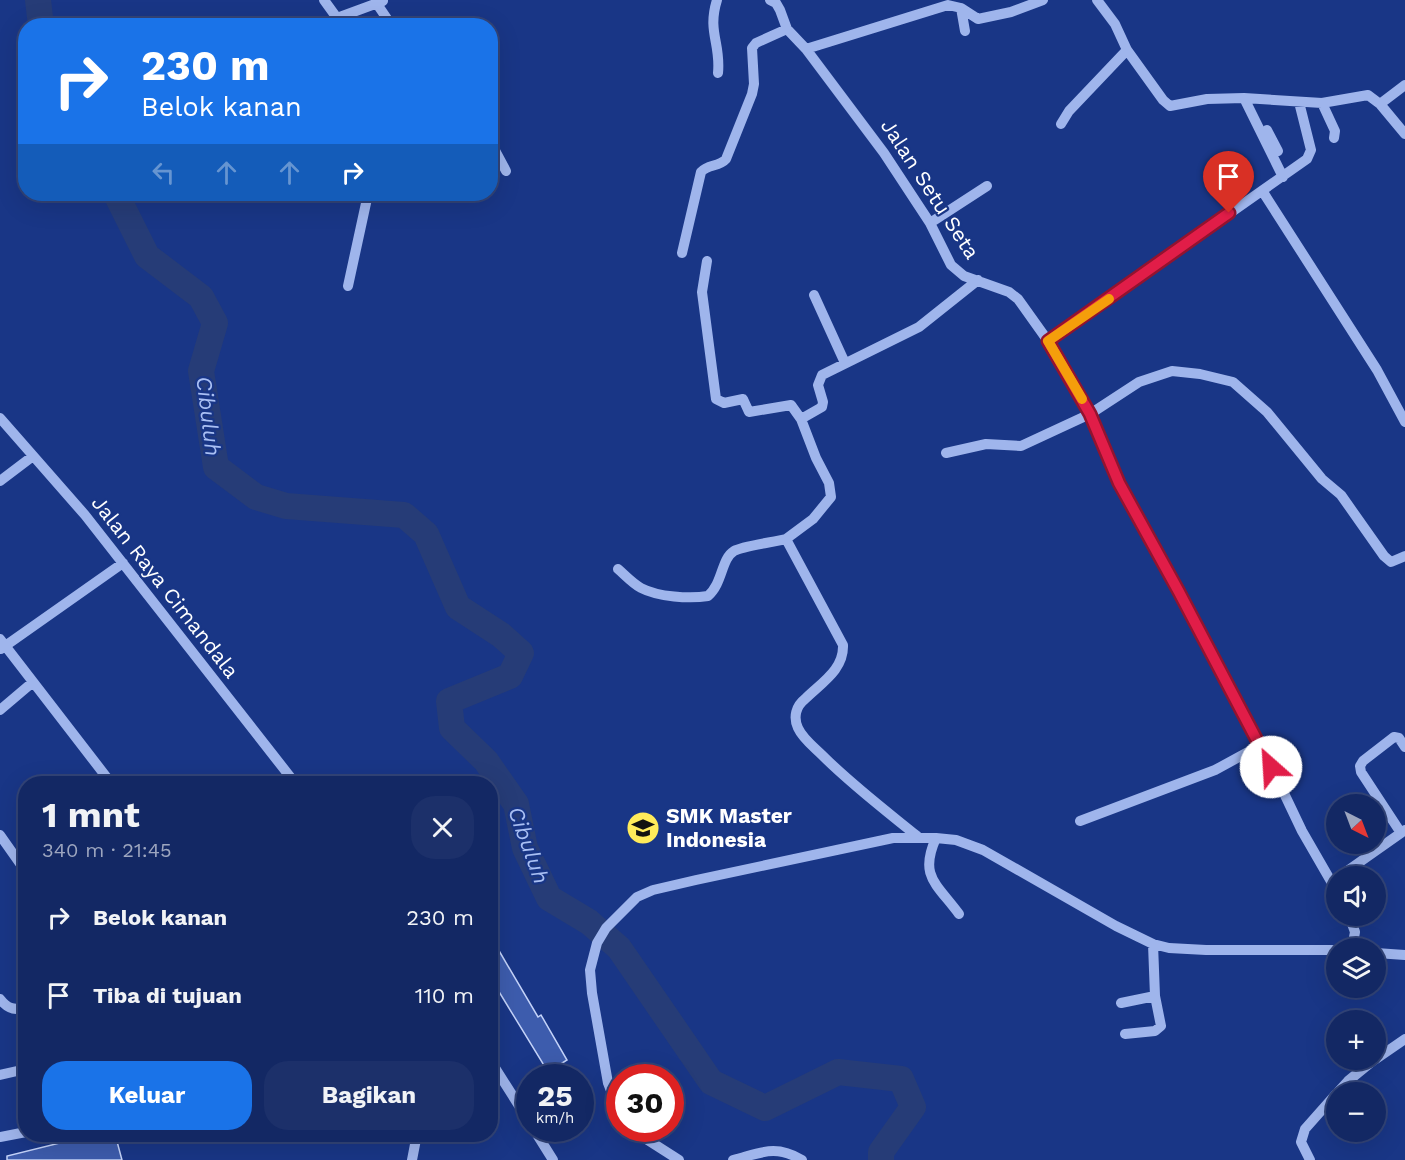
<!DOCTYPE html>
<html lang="id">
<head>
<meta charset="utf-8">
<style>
	body { margin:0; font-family:"Work Sans",sans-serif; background:#1c306a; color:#f1f3f6; height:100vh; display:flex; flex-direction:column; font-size:22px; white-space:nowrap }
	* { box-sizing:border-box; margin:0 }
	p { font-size:20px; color:#9da6bf }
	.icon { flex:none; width:33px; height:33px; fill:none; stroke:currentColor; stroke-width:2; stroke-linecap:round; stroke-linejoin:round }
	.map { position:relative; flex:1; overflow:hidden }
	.side { position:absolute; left:18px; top:776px; width:480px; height:366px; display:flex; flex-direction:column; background:#132864; border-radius:24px; box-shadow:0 6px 24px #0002,0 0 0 2px #324478 }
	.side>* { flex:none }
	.top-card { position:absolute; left:18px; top:18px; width:480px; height:183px; border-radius:24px; box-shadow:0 6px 24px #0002,0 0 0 2px #324478; background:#1a73e8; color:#fff; overflow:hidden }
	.needle { width:39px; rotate:138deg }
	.tools { position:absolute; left:1326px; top:794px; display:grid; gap:12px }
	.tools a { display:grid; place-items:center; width:60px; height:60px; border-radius:50%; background:#132864; box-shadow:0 6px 24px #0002,0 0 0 2px #324478; font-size:30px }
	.speed { position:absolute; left:516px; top:1064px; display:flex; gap:12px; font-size:30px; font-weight:700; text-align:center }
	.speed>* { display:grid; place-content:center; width:78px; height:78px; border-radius:50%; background:#132864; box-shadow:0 6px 24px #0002,0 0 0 2px #324478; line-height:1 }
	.speed small { font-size:15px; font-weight:400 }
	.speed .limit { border:9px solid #d22; background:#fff; color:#111 }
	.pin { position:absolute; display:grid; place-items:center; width:51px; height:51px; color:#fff; margin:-62px -26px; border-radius:50% 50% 50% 0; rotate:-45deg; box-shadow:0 0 6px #0007 }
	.pin .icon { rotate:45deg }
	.me { position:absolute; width:66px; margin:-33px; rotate:334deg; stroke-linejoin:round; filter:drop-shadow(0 0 4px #0008) }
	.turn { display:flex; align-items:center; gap:21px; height:126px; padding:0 24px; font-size:27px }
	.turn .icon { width:78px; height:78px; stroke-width:2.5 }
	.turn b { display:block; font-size:42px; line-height:51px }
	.lanes { display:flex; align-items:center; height:57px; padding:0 24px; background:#0003; justify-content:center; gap:30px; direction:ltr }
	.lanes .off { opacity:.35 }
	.round { display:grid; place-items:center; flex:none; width:63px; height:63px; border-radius:24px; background:#1c306a }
	.headline { display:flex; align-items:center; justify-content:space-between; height:102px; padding:0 24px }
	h1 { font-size:36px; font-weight:700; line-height:45px }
	.cta { display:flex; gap:12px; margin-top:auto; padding:12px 24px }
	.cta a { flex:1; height:69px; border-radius:24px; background:#1a73e8; color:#fff; font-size:24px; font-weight:700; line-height:69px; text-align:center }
	.cta a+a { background:#1c306a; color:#f1f3f6 }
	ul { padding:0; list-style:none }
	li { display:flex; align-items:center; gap:18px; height:78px; padding:0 24px }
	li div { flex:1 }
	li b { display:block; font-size:22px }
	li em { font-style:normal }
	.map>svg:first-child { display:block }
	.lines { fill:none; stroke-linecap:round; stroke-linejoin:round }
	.river { stroke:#263c77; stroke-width:26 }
	.building { fill:#3d5cad; stroke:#c4d3f9; stroke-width:1.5 }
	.minor { stroke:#9fb5ec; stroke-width:10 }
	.route-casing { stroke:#92132f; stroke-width:15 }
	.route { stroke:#e11d48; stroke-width:10 }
	.slow { stroke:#f59e0b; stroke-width:10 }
	.labels { text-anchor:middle; stroke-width:4.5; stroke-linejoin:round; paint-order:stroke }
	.street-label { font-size:21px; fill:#fff; stroke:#193686 }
	.poi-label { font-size:21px; font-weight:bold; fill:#fff; stroke:#193686; text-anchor:start }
	.water-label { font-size:22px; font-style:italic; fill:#aac0f4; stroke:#193686 }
</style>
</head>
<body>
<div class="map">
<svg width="1405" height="1160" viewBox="0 0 1405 1160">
	<rect width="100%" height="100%" fill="#193686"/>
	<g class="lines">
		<path class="river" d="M 38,0 L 41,26
			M 116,194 L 147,256 L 201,297 L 215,323 L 201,371 L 216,467 L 256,497 L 286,506 L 404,515 L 426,534 L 458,607 L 501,635 L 521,653 L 510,676 L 449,701 L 452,728 L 486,761 L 516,804 L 525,848 L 549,898 L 589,922 L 619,948 L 711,1082 L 765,1108 L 838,1072 L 901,1079 L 913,1107 L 881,1152 L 881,1160"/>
	</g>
	<path class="building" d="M 498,949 L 538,1017 L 541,1015 L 567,1060 L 556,1067 L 545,1067 L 490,977 L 490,954 Z
		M 96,1134 L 115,1134 L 122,1160 L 7,1160 L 7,1156 Z"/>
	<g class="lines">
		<path class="minor" d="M 717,0 C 707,32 721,43 718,73
			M 770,0 L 776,3 L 780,10 L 787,29 L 806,49 L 884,153 L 930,223 L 951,265 L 964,276 L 1009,292 L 1018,299 L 1048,341 L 1090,414 L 1119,483 L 1261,745 L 1302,831 L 1336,890
			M 1097,0 L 1115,24 L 1127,50 L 1163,100 L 1170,106 L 1207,99 L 1244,98 L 1322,103 L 1368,95 L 1380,104 L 1405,134
			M 377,4 L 392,26
			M 961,8 L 965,31
			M 337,18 L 383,1
			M 324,26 L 337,18 L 324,0
			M 806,49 L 948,5 L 961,8 L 978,19 L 1011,12 L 1043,0
			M 1244,98 L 1283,177
			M 1322,103 L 1335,131 L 1334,138
			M 1380,104 L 1405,85
			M 1061,124 L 1069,111 L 1127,50
			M 1267,130 L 1278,151
			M 490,141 L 506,171
			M 1263,192 L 1377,370 L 1405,422
			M 930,223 L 987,186
			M 682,253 L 701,172 C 708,164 719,167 726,159 L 752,94 L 754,84 L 752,48 L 756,43 L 787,29
			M 707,261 L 702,292 L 716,399 L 724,403 L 743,399 L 749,412 L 791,405 L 801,419
			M 348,286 L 368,194
			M 814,295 L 845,363
			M 1048,341 L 1307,159 L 1311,150 L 1299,102
			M 0,418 L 85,515 L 295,783
			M 946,453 L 986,444 L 1021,446 L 1090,414 L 1139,382 L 1172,371 L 1200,374 L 1233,382 L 1267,412 L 1322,479 L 1341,495 L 1384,556 L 1391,562 L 1405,556
			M 0,481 L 33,456
			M 618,569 C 625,575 632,583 641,588 C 658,597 690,599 708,596 C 723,583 721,559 734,551 C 742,546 775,542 786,539
			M 0,639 L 111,783
			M 1,649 L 123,563
			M 0,710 L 33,682
			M 1080,821 L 1215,770 L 1261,745
			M 1401,833 L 1361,772 L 1360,766 L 1363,761 L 1394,737 L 1399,738 L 1405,747
			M 0,835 L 26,872
			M 917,836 C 885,810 852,785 822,755 C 814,747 803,739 798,728 C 793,717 796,706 805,699 C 821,683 844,670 843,645 L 786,539 L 813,519 L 831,497 L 829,483 L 816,458 L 801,419 L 822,407 L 823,402 L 818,385 L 822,375 L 919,327 L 978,280
			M 936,838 C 919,876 936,883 959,914
			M 1340,876 L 1405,830
			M 1349,915 L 1355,932 L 1352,948
			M 1376,953 L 1405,955
			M 0,999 C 7,1008 15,1012 26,1006
			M 1121,1003 L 1155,996
			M 1125,1034 L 1155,1031 L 1161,1026 L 1155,996 L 1153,944
			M 1376,1059 L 1405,1039
			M 490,1060 L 530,1123
			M 0,1075 L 26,1069
			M 1338,1092 L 1348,1081 L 1375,1059
			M 620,1114 L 608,1083 L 592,993 L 590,970 L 597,943 L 606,928 L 637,897 L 653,890 L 696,880 L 893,838 L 936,838 L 956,840 L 983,850 L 1116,926 L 1153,944 L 1169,948 L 1206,950 L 1336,950
			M 533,1128 L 553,1160
			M 629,1128 L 679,1160
			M 0,1137 L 26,1132
			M 412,1160 L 417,1134
			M 733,1160 C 761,1153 775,1144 802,1160
			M 1310,1160 L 1301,1142 L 1305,1129 L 1336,1094"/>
	</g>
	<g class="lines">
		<defs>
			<path id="route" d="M 1229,213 L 1048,341 L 1090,414 L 1119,483 L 1179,592 L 1271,767"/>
		</defs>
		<use href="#route" class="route-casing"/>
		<use href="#route" class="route"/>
		<path class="slow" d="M 1082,399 L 1048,341 L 1109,299"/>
	</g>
	<defs>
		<symbol id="school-disc" viewBox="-11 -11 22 22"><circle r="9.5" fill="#ffeb5a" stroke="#193686"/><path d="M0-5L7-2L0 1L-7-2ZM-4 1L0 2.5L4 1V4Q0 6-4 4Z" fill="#111"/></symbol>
	</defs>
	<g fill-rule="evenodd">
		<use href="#school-disc" x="624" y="809" width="38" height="38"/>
	</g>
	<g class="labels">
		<g class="street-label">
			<text transform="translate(930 189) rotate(57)" y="7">Jalan Setu Seta</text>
			<text transform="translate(165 587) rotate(52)" y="7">Jalan Raya Cimandala</text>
		</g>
		<g class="poi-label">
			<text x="666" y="823">SMK Master<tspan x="666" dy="24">Indonesia</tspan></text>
		</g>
		<g class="water-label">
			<text transform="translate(209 416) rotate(83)" y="8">Cibuluh</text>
			<text transform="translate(529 845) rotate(70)" y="8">Cibuluh</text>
		</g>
	</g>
</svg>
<div class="tools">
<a><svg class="needle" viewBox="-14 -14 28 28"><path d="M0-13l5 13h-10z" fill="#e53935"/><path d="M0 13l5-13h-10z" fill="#9da6bf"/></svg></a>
<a><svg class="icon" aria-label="sound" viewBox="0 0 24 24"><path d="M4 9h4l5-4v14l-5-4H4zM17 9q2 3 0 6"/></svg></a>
<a><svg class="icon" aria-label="layers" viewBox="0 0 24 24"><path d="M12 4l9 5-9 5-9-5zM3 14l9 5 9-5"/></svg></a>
<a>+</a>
<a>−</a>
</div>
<div class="speed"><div>25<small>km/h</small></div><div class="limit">30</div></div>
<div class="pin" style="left:1229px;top:213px;background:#d93025"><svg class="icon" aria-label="arrive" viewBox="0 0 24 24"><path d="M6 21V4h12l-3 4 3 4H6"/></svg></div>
<svg class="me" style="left:1271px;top:767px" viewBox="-20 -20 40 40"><circle r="19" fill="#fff"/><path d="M0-13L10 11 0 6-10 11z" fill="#e11d48"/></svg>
<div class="top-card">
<div class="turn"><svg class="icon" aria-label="right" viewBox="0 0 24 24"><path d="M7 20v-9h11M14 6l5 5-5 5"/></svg><div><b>230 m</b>Belok kanan</div></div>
<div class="lanes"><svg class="icon off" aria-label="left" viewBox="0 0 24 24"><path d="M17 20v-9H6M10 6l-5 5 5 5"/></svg><svg class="icon off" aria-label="ahead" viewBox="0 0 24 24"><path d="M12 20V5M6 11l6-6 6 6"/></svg><svg class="icon off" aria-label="ahead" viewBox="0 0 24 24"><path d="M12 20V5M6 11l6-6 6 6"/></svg><svg class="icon" aria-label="right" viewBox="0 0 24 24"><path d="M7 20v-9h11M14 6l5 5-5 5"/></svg></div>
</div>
<section class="side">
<div class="headline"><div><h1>1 mnt</h1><p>340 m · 21:45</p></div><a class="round"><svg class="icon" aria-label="close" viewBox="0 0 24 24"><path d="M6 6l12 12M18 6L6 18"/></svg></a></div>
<ul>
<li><svg class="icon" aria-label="right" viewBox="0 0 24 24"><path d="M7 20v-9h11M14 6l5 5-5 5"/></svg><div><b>Belok kanan</b></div><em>230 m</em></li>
<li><svg class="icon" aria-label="arrive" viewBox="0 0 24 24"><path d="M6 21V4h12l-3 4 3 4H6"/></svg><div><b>Tiba di tujuan</b></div><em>110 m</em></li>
</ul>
<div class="cta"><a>Keluar</a><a>Bagikan</a></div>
</section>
</div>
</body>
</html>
